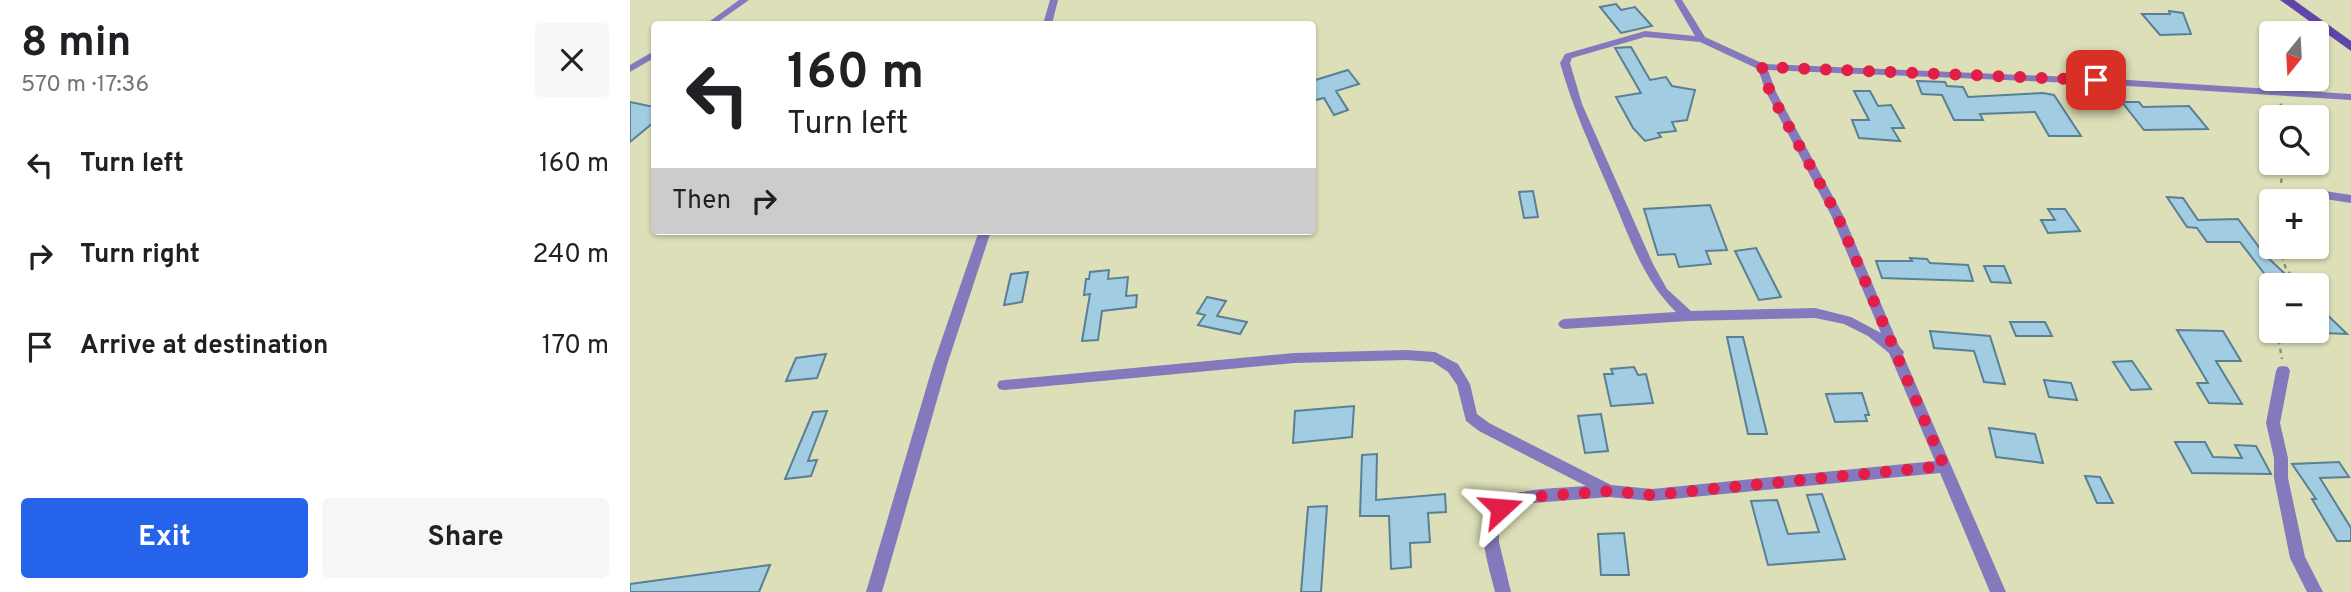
<!DOCTYPE html>
<html lang="en">
<head>
<meta charset="utf-8">
<style>
	body { margin:0; font-family:Overpass,sans-serif; background:#f6f6f6; color:#202124; height:100vh; display:flex; flex-direction:column; font-size:26px; white-space:nowrap }
	* { box-sizing:border-box; margin:0 }
	p { font-size:23px; color:#757577 }
	.icon { flex:none; width:38px; height:38px; fill:none; stroke:currentColor; stroke-width:2; stroke-linecap:round; stroke-linejoin:round }
	.map { position:relative; flex:1; overflow:hidden }
	.panel { display:flex; flex-direction:column; background:#fff; width:630px }
	.panel>* { flex:none }
	.guide { position:absolute; left:21px; top:21px; width:665px; height:214px; border-radius:7px; box-shadow:0 2px 5px #0004; background:#fff; color:#202124; overflow:hidden }
	.needle { width:46px; rotate:198deg }
	.tools { position:absolute; left:1629px; top:21px; display:grid; gap:14px }
	.tools a { display:grid; place-items:center; width:70px; height:70px; border-radius:7px; background:#fff; box-shadow:0 2px 5px #0004; font-size:35px }
	.pin { position:absolute; display:grid; place-items:center; width:60px; height:60px; color:#fff; margin:-30px; border-radius:14px; box-shadow:0 4px 10px #0006 }
	.me { position:absolute; width:77px; margin:-38px; rotate:71deg; stroke-linejoin:round; filter:drop-shadow(0 0 5px #0008) }
	.turn { display:flex; align-items:center; gap:24px; height:147px; padding:0 21px; font-size:32px }
	.turn .icon { width:91px; height:91px; stroke-width:2.5 }
	.turn b { display:block; font-size:49px; line-height:60px }
	.then { display:flex; align-items:center; height:66px; padding:0 21px; background:#0003; gap:14px; font-size:26px }
	.round { display:grid; place-items:center; flex:none; width:74px; height:74px; border-radius:7px; background:#f6f6f6 }
	.headline { display:flex; align-items:center; justify-content:space-between; height:119px; padding:0 21px }
	h1 { font-size:42px; font-weight:700; line-height:52px }
	.button { display:flex; gap:14px; margin-top:auto; padding:14px 21px }
	.button a { flex:1; height:80px; border-radius:7px; background:#2563eb; color:#fff; font-size:28px; font-weight:700; line-height:80px; text-align:center }
	.button a+a { background:#f6f6f6; color:#202124 }
	ul { padding:0; list-style:none }
	li { display:flex; align-items:center; gap:21px; height:91px; padding:0 21px }
	li div { flex:1 }
	li b { display:block; font-size:26px }
	li em { font-style:normal }
	main { display:flex; flex:1; min-height:0 }
	.map>svg:first-child { display:block }
	.building { fill:#a2cce1; stroke:#598094; stroke-width:2 }
	.lines { fill:none; stroke-linecap:round; stroke-linejoin:round }
	.path { stroke:#8e9073; stroke-width:2.5; stroke-dasharray:4.5 4.5; stroke-linecap:butt }
	.street { fill:#8579be; fill-rule:evenodd }
	.secondary { fill:#6046ab; fill-rule:evenodd }
	.route { stroke:#e11d48; stroke-width:12; stroke-dasharray:0 21.6 }
</style>
</head>
<body>
<main>
<section class="panel">
<div class="headline"><div><h1>8 min</h1><p>570 m · 17:36</p></div><a class="round"><svg class="icon" aria-label="close" viewBox="0 0 24 24"><path d="M6 6l12 12M18 6L6 18"/></svg></a></div>
<ul>
<li><svg class="icon" aria-label="left" viewBox="0 0 24 24"><path d="M17 20v-9H6M10 6l-5 5 5 5"/></svg><div><b>Turn left</b></div><em>160 m</em></li>
<li><svg class="icon" aria-label="right" viewBox="0 0 24 24"><path d="M7 20v-9h11M14 6l5 5-5 5"/></svg><div><b>Turn right</b></div><em>240 m</em></li>
<li><svg class="icon" aria-label="arrive" viewBox="0 0 24 24"><path d="M6 21V4h12l-3 4 3 4H6"/></svg><div><b>Arrive at destination</b></div><em>170 m</em></li>
</ul>
<div class="button"><a>Exit</a><a>Share</a></div>
</section>
<div class="map">
<svg width="1721" height="592" viewBox="0 0 1721 592">
	<rect width="100%" height="100%" fill="#dcdfb7"/>
	<path class="building" d="M 986,4 L 991,10 L 1005,7 L 1022,26 L 991,33 L 970,7 Z
		M 1539,11 L 1553,13 L 1561,34 L 1530,35 L 1512,14 L 1540,14 Z
		M 1001,47 L 1020,80 L 1036,77 L 1042,86 L 1065,90 L 1057,120 L 1042,122 L 1046,131 L 1028,133 L 1031,137 L 1015,141 L 1003,128 L 986,97 L 1011,93 L 985,48 Z
		M 718,70 L 729,84 L 706,91 L 718,110 L 704,115 L 694,98 L 682,101 L 682,81 Z
		M 1287,81 L 1315,82 L 1317,86 L 1333,87 L 1338,97 L 1413,93 L 1424,95 L 1451,136 L 1419,136 L 1405,112 L 1350,114 L 1353,120 L 1324,120 L 1312,95 L 1292,94 Z
		M 1224,91 L 1240,91 L 1248,106 L 1261,105 L 1274,128 L 1262,128 L 1270,141 L 1229,138 L 1222,120 L 1239,120 Z
		M 0,102 L 24,107 L 24,122 L 0,142 Z
		M 1492,102 L 1509,102 L 1513,107 L 1559,106 L 1578,129 L 1514,130 Z
		M 903,191 L 908,217 L 894,218 L 889,192 Z
		M 1537,197 L 1553,198 L 1568,220 L 1608,219 L 1635,255 L 1667,285 L 1643,285 L 1610,242 L 1577,242 L 1567,228 L 1557,227 Z
		M 1080,205 L 1097,250 L 1076,251 L 1081,264 L 1049,267 L 1045,254 L 1028,255 L 1014,209 Z
		M 1418,209 L 1435,209 L 1450,231 L 1418,233 L 1411,220 L 1425,220 Z
		M 1126,248 L 1130,256 L 1151,297 L 1129,300 L 1105,251 Z
		M 1280,258 L 1297,259 L 1300,263 L 1338,265 L 1343,281 L 1252,278 L 1246,261 L 1282,261 Z
		M 1354,266 L 1374,266 L 1381,283 L 1361,282 Z
		M 479,270 L 478,279 L 498,277 L 496,296 L 507,295 L 506,307 L 472,311 L 468,340 L 452,341 L 460,294 L 454,295 L 456,279 L 459,279 L 460,272 Z
		M 398,272 L 392,302 L 374,305 L 381,274 Z
		M 577,297 L 596,301 L 587,316 L 617,322 L 610,334 L 568,325 L 575,315 L 567,313 Z
		M 1687,305 L 1717,334 L 1694,333 L 1687,323 Z
		M 1380,322 L 1415,322 L 1422,336 L 1386,336 Z
		M 1547,330 L 1593,331 L 1611,361 L 1586,361 L 1612,404 L 1579,403 L 1567,383 L 1578,383 Z
		M 1300,331 L 1360,336 L 1375,384 L 1354,382 L 1344,351 L 1304,348 Z
		M 1097,337 L 1113,337 L 1137,434 L 1118,434 Z
		M 196,354 L 187,378 L 156,381 L 166,358 Z
		M 1502,361 L 1521,389 L 1501,390 L 1483,362 Z
		M 1004,367 L 1008,375 L 1016,374 L 1023,403 L 981,406 L 974,374 L 983,374 L 981,369 Z
		M 1414,380 L 1441,383 L 1447,400 L 1419,397 Z
		M 1232,393 L 1239,415 L 1235,415 L 1237,421 L 1205,422 L 1196,394 Z
		M 724,406 L 722,437 L 663,443 L 665,411 Z
		M 197,411 L 178,461 L 187,460 L 181,476 L 155,479 L 183,412 Z
		M 971,414 L 978,451 L 955,453 L 948,416 Z
		M 1359,428 L 1405,434 L 1413,463 L 1366,457 Z
		M 1545,442 L 1575,442 L 1583,457 L 1612,458 L 1605,445 L 1626,446 L 1641,474 L 1562,473 Z
		M 747,454 L 746,500 L 815,494 L 816,512 L 798,513 L 800,542 L 780,543 L 781,567 L 761,569 L 759,516 L 730,516 L 732,455 Z
		M 1709,462 L 1719,477 L 1690,478 L 1721,528 L 1721,541 L 1707,541 L 1682,499 L 1686,499 L 1662,464 Z
		M 1455,476 L 1470,477 L 1483,503 L 1467,503 Z
		M 1192,494 L 1215,559 L 1138,565 L 1121,501 L 1147,500 L 1158,534 L 1189,532 L 1177,495 Z
		M 697,506 L 691,592 L 671,592 L 678,507 Z
		M 994,533 L 999,575 L 971,575 L 968,534 Z
		M 140,565 L 129,592 L 0,592 L 0,584 Z"/>
	<g class="lines">
		<path class="path" d="M 1649,117 L 1651,103
			M 1651,183 L 1654,163
			M 1649,247 L 1656,269 L 1670,285
			M 1647,331 L 1652,359"/>
		<path class="street" d="M 109,0 L 119,0 L 85,24 L 76,24 Z
			M 420,0 L 428,0 L 422,24 L 413,24 Z
			M 1044,0 L 1052,0 L 1075,37 L 1134,64 L 1466,78 L 1721,94 L 1721,100 L 1466,84 L 1138,70 L 1146,92 L 1213,215 L 1269,346 L 1274,352 L 1273,355 L 1376,592 L 1360,592 L 1310,473 L 1022,501 L 979,497 L 891,504 L 876,512 L 869,520 L 869,542 L 881,592 L 865,592 C 861,576 856,560 854,544 C 846,483 915,490 956,486 L 849,431 L 836,421 L 827,385 L 818,372 L 803,362 L 777,360 L 664,363 L 374,390 L 369,389 L 367,385 L 369,381 L 374,380 L 664,353 L 777,350 L 805,352 L 828,364 L 840,384 L 847,414 L 859,423 L 981,485 L 1022,489 L 1305,461 L 1259,353 L 1238,336 L 1214,324 L 1185,318 L 1058,321 L 934,329 L 930,327 L 928,324 L 930,321 L 934,319 L 1046,312 C 1013,280 999,236 981,194 C 962,150 943,109 930,63 L 935,54 L 1015,31 L 1065,36 ZM 1015,37 L 1070,42 L 1128,69 L 1136,92 L 1201,215 L 1251,333 L 1221,317 L 1185,308 L 1061,311 L 1037,289 L 1023,264 L 952,104 L 940,63 L 942,58 Z
			M 1701,28 L 1704,29 L 1704,33 L 1687,36 L 1687,33 L 1681,33 L 1686,30 Z
			M 1642,43 L 1642,61 L 1631,51 Z
			M 24,51 L 24,58 L 0,72 L 0,65 Z
			M 1682,189 L 1721,195 L 1721,203 L 1682,197 L 1648,201 L 1642,197 L 1648,193 Z
			M 349,231 L 361,231 L 317,365 L 252,592 L 236,592 L 303,365 Z
			M 1653,366 L 1658,367 L 1660,371 L 1650,423 L 1658,458 L 1658,478 L 1675,557 L 1693,592 L 1677,592 L 1660,558 L 1644,478 L 1644,458 L 1636,423 L 1646,371 L 1648,367 Z"/>
		<path class="secondary" d="M 1650,0 L 1664,0 L 1721,41 L 1721,51 Z"/>
	</g>
	<g class="lines">
		<path class="route" d="M 871,508 L 890,498 L 979,491 L 1022,495 L 1314,466 L 1207,215 L 1140,92 L 1132,67 L 1466,80"/>
	</g>
</svg>
<div class="tools">
<a><svg class="needle" viewBox="-14 -14 28 28"><path d="M0-13l5 13h-10z" fill="#e53935"/><path d="M0 13l5-13h-10z" fill="#757577"/></svg></a>
<a><svg class="icon" aria-label="search" viewBox="0 0 24 24"><circle cx="10" cy="10" r="6"/><path d="M15 15l6 6"/></svg></a>
<a>+</a>
<a>−</a>
</div>
<div class="pin" style="left:1466px;top:80px;background:#d93025"><svg class="icon" aria-label="arrive" viewBox="0 0 24 24"><path d="M6 21V4h12l-3 4 3 4H6"/></svg></div>
<svg class="me" style="left:871px;top:508px" viewBox="-20 -20 40 40"><path d="M0-17L14 15 0 8-14 15z" fill="#e11d48" stroke="#fff" stroke-width="4"/></svg>
<div class="guide">
<div class="turn"><svg class="icon" aria-label="left" viewBox="0 0 24 24"><path d="M17 20v-9H6M10 6l-5 5 5 5"/></svg><div><b>160 m</b>Turn left</div></div>
<div class="then">Then<svg class="icon" aria-label="right" viewBox="0 0 24 24"><path d="M7 20v-9h11M14 6l5 5-5 5"/></svg></div>
</div>
</div>
</main>
</body>
</html>
